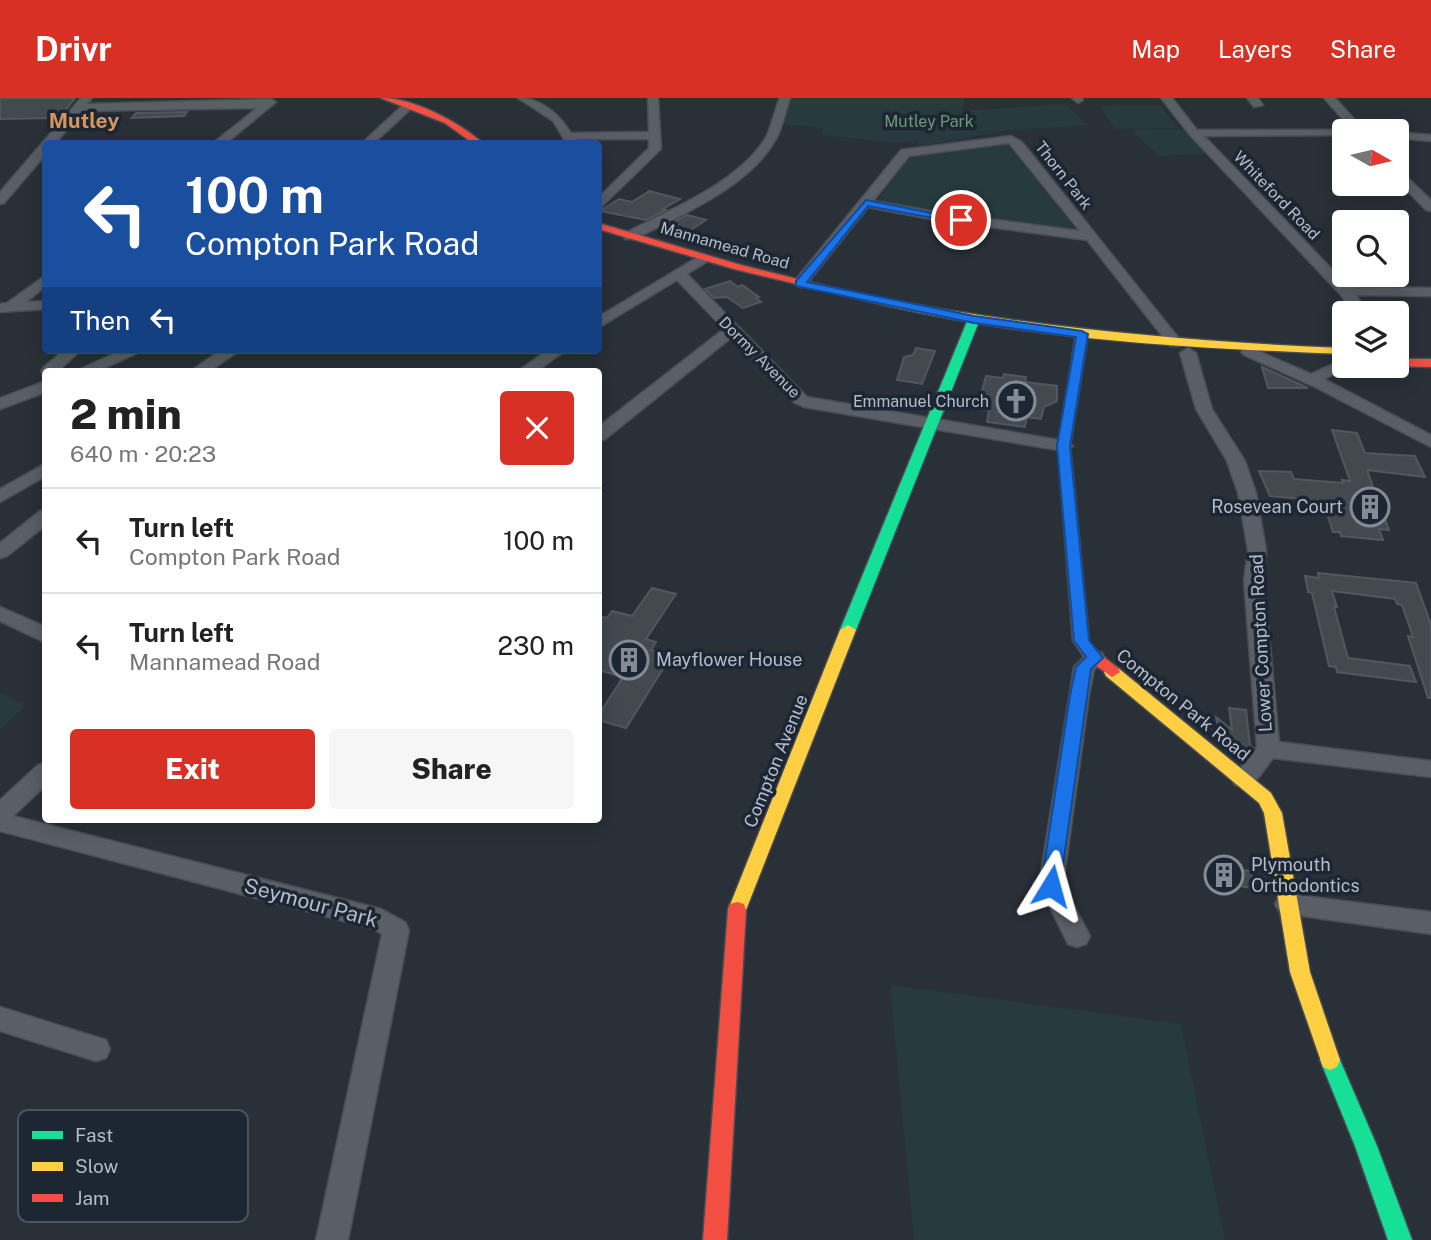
<!DOCTYPE html>
<html lang="en">
<head>
<meta charset="utf-8">
<style>
	body { margin:0; font-family:"Public Sans",sans-serif; background:#f6f6f6; color:#222; height:100vh; display:flex; flex-direction:column; font-size:26px; white-space:nowrap }
	* { box-sizing:border-box; margin:0 }
	p { font-size:23px; color:#767676 }
	.icon { flex:none; width:38px; height:38px; fill:none; stroke:currentColor; stroke-width:2; stroke-linecap:round; stroke-linejoin:round }
	.map { position:relative; flex:1; overflow:hidden }
	.sheet { position:absolute; left:42px; top:270px; width:560px; height:455px; display:flex; flex-direction:column; background:#fff; border-radius:7px; box-shadow:0 4px 18px #0003 }
	.sheet>* { flex:none }
	.banner { position:absolute; left:42px; top:42px; width:560px; height:214px; border-radius:7px; box-shadow:0 4px 18px #0003; background:#1a4fa0; color:#fff; overflow:hidden }
	.needle { width:46px; rotate:98deg }
	.fabs { position:absolute; left:1332px; top:21px; display:grid; gap:14px }
	.fabs a { display:grid; place-items:center; width:77px; height:77px; border-radius:7px; background:#fff; box-shadow:0 4px 18px #0003; font-size:35px }
	.pin { position:absolute; display:grid; place-items:center; width:60px; height:60px; color:#fff; margin:-30px; border:4px solid #fff; border-radius:50%; box-shadow:0 2px 7px #0007 }
	.me { position:absolute; width:77px; margin:-38px; rotate:8deg; stroke-linejoin:round; filter:drop-shadow(0 0 5px #0008) }
	.turn { display:flex; align-items:center; gap:24px; height:147px; padding:0 28px; font-size:32px }
	.turn .icon { width:91px; height:91px; stroke-width:2.5 }
	.turn b { display:block; font-size:49px; line-height:60px }
	.then { display:flex; align-items:center; height:66px; padding:0 28px; background:#0003; gap:14px; font-size:26px }
	.round { display:grid; place-items:center; flex:none; width:74px; height:74px; border-radius:7px; background:#f6f6f6 }
	.overview { display:flex; align-items:center; justify-content:space-between; height:119px; padding:0 28px }
	h1 { font-size:42px; font-weight:800; line-height:52px }
	.cta { display:flex; gap:14px; margin-top:auto; padding:14px 28px }
	.cta a { flex:1; height:80px; border-radius:7px; background:#d93025; color:#fff; font-size:28px; font-weight:800; line-height:80px; text-align:center }
	.cta a+a { background:#f6f6f6; color:#222 }
	ul { padding:0; list-style:none }
	li { display:flex; align-items:center; gap:21px; height:105px; padding:0 28px; border-top:2px solid #e0e0e0 }
	li div { flex:1 }
	li b { display:block; font-size:26px }
	li em { font-style:normal }
	header { display:flex; align-items:center; gap:42px; box-sizing:border-box; height:98px; padding:0 35px; background:#d93025; color:#fff }
	header strong { font-size:33px }
	nav { display:flex; gap:38px; margin-inline-start:auto; font-size:24px }
	.map>svg:first-child { display:block }
	.green { fill:#273a3e }
	.building { fill:#444950; stroke:#52575f; stroke-width:2 }
	.lines { fill:none; stroke-linecap:round; stroke-linejoin:round }
	.street-casing { stroke:#484c53; stroke-width:3 }
	.fast-casing { stroke:#484c53; stroke-width:3 }
	.slow-casing { stroke:#484c53; stroke-width:3 }
	.jam-casing { stroke:#484c53; stroke-width:3 }
	.street { fill:#5a5e66; fill-rule:evenodd }
	.fast { fill:#16e098; fill-rule:evenodd }
	.slow { fill:#ffcf43; fill-rule:evenodd }
	.jam { fill:#f24e42; fill-rule:evenodd }
	.route { fill:#1a73e8; stroke:#114b97; stroke-width:2 }
	.labels { text-anchor:middle; stroke-width:7; stroke-linejoin:round; paint-order:stroke }
	.far-park-label { font-size:16px; fill:#6b9a76; stroke:#1d2633 }
	.far-street-label { font-size:16px; fill:#b4bcc9; stroke:#1d2633 }
	.far-poi-label { font-size:16px; fill:#b4bcc9; stroke:#1d2633; text-anchor:end }
	.poi-label { font-size:18px; fill:#b4bcc9; stroke:#1d2633; text-anchor:start }
	.street-label { font-size:18px; fill:#b4bcc9; stroke:#1d2633 }
	.far-district-label { font-size:21px; font-weight:bold; fill:#d59563; stroke:#1d2633 }
	.near-street-label { font-size:21px; fill:#b4bcc9; stroke:#1d2633 }
	.key { fill:#1d2633; stroke:#4a5360; stroke-width:2 }
	.key-label { font-size:19px; fill:#b4bcc9 }
</style>
</head>
<body>
<header>
<strong>Drivr</strong>
<nav><a>Map</a><a>Layers</a><a>Share</a></nav>
</header>
<div class="map">
<svg width="1431" height="1142" viewBox="0 0 1431 1142">
	<rect width="100%" height="100%" fill="#2a3038"/>
	<path class="green" d="M 788,0 L 965,0 L 962,13 L 1066,6 L 1088,27 L 1011,32 L 919,48 L 917,43 L 897,45 L 821,37 L 823,30 L 782,26 Z
		M 1160,7 L 1178,30 L 1115,31 L 1099,8 Z
		M 1184,31 L 1207,56 L 1159,58 L 1131,32 Z
		M 1007,45 L 1077,133 L 970,120 L 877,103 L 910,58 Z
		M 0,594 L 25,608 L 0,632 Z
		M 890,887 L 1181,926 L 1225,1142 L 914,1142 Z"/>
	<path class="building" d="M 0,0 L 75,0 L 59,20 L 0,21 Z
		M 187,14 L 184,18 L 132,20 L 136,15 Z
		M 649,93 L 680,101 L 663,111 L 666,112 L 646,122 L 600,113 L 619,101 L 632,104 Z
		M 687,117 L 706,122 L 689,133 L 668,127 Z
		M 730,183 L 738,189 L 742,187 L 759,199 L 756,200 L 761,204 L 743,210 L 727,199 L 714,200 L 705,191 Z
		M 916,250 L 935,253 L 922,286 L 897,282 L 904,259 L 913,257 Z
		M 1262,269 L 1308,290 L 1268,290 Z
		M 1004,276 L 1026,279 L 1025,284 L 1057,288 L 1057,303 L 1044,309 L 1041,321 L 1027,319 L 1025,329 L 987,324 L 989,312 L 977,311 L 986,278 L 1003,280 Z
		M 1332,332 L 1357,335 L 1365,355 L 1415,358 L 1425,379 L 1367,372 L 1389,432 L 1379,431 L 1383,442 L 1341,438 L 1340,434 L 1333,434 L 1323,403 L 1270,398 L 1259,373 L 1291,374 L 1294,381 L 1343,385 L 1342,382 L 1350,383 Z
		M 1318,475 L 1416,485 L 1431,527 L 1431,600 L 1428,600 L 1408,538 L 1413,539 L 1402,507 L 1397,506 L 1395,501 L 1332,493 L 1337,509 L 1334,509 L 1348,560 L 1410,568 L 1416,584 L 1337,574 L 1336,569 L 1329,568 L 1312,495 L 1308,494 L 1305,478 L 1319,480 Z
		M 652,490 L 676,496 L 646,541 L 656,544 L 651,552 L 663,555 L 655,569 L 663,571 L 626,630 L 598,622 L 598,618 L 623,579 L 598,572 L 598,518 L 607,520 L 612,513 L 632,518 Z
		M 1229,610 L 1246,612 L 1250,647 L 1253,650 L 1245,660 L 1221,643 L 1216,619 L 1232,632 Z
		M 1217,769 L 1251,773 L 1253,790 L 1220,785 Z"/>
	<g class="lines">
		<defs>
			<path id="street" d="M 81,0 L 92,0 L 87,6 L 271,1 L 276,4 L 225,46 L 212,46 L 257,10 L 82,13 L 55,46 L 46,46 L 46,56 L 4,105 L 0,106 L 0,94 Z
				M 518,0 C 541,0 559,16 571,35 L 649,34 L 648,0 L 658,0 L 661,51 L 598,112 L 598,100 L 649,50 L 649,41 L 576,41 L 579,46 L 567,46 L 553,23 Z
				M 780,0 L 790,0 C 785,14 783,29 776,41 C 748,90 682,116 635,141 L 625,141 L 625,135 C 670,112 737,85 765,41 C 772,29 774,13 780,0 Z
				M 1072,0 L 1082,0 L 1083,2 L 1078,5 Z
				M 1161,0 L 1172,0 L 1197,32 L 1348,32 L 1344,33 L 1344,37 L 1204,38 L 1349,189 L 1431,190 L 1431,198 L 1356,197 L 1368,215 L 1354,215 L 1340,196 L 1190,37 Z
				M 1247,0 L 1258,0 L 1263,7 L 1254,9 Z
				M 1324,0 L 1335,0 L 1365,33 L 1353,33 Z
				M 404,6 L 414,8 L 373,46 L 361,46 Z
				M 1396,34 L 1431,37 L 1431,43 L 1396,40 Z
				M 1011,38 L 1022,44 L 1180,242 L 1183,245 L 1180,248 L 1170,248 L 1087,142 L 936,122 L 868,109 L 805,188 L 800,189 L 793,185 L 901,52 ZM 1009,45 L 1080,133 L 936,114 L 873,103 L 909,58 Z
				M 1396,69 L 1431,102 L 1431,113 L 1426,112 L 1396,81 Z
				M 703,156 L 710,160 L 708,163 L 687,176 L 807,299 L 1064,343 L 1073,348 L 1064,353 L 804,309 L 795,305 L 732,239 L 604,342 L 598,343 L 598,329 L 724,231 L 677,182 L 598,230 L 598,219 Z
				M 46,177 L 46,188 L 26,204 L 46,203 L 46,211 L 0,214 L 0,206 L 7,205 Z
				M 1249,249 L 1311,276 L 1344,261 L 1344,268 L 1350,269 L 1324,281 L 1431,337 L 1431,349 L 1315,289 L 1244,257 L 1241,254 L 1244,251 Z
				M 1188,250 L 1196,255 L 1212,311 L 1245,363 L 1256,395 L 1266,452 L 1264,483 L 1279,644 L 1431,663 L 1431,679 L 1273,660 C 1263,673 1253,693 1235,687 L 1232,681 L 1257,649 L 1244,483 L 1248,452 L 1238,395 L 1227,363 L 1196,311 L 1180,255 Z
				M 64,252 L 81,252 L 58,273 L 46,273 L 43,276 L 41,273 L 43,270 Z
				M 122,252 L 144,252 L 98,273 L 76,273 Z
				M 221,252 L 240,252 L 210,273 L 191,273 Z
				M 548,252 L 566,252 L 537,273 L 518,273 Z
				M 46,283 L 46,294 L 0,311 L 0,300 Z
				M 46,365 L 46,378 L 0,404 L 0,391 Z
				M 46,412 L 46,427 L 7,458 L 0,460 L 0,445 L 40,413 Z
				M 0,509 L 46,529 L 46,545 L 0,523 Z
				M 1095,553 L 1102,555 L 1105,560 L 1094,572 L 1089,597 L 1063,787 L 1090,838 L 1086,846 L 1077,849 L 1068,846 L 1039,787 L 1074,569 L 1088,555 Z
				M 46,665 L 46,687 L 13,718 L 381,811 L 405,824 L 409,832 L 348,1142 L 316,1142 L 382,836 L 374,831 L 0,733 L 0,702 L 38,667 Z
				M 1288,796 L 1431,814 L 1431,836 L 1288,816 L 1279,813 L 1275,806 L 1279,799 Z
				M 0,909 L 106,942 L 110,951 L 106,960 L 96,963 L 0,933 Z"/>
			<path id="fast" d="M 974,218 L 980,221 L 856,532 L 853,536 L 843,536 L 840,532 L 968,221 Z
				M 1330,952 L 1337,955 L 1340,962 L 1377,1048 L 1412,1142 L 1388,1142 L 1355,1048 L 1320,962 L 1323,955 Z"/>
			<path id="slow" d="M 889,202 C 1040,230 1191,244 1344,250 L 1344,256 C 1191,250 1035,242 885,207 L 884,205 Z
				M 848,527 L 856,532 L 746,812 L 744,818 L 737,820 L 730,818 L 728,812 L 840,532 Z
				M 1112,569 L 1118,570 L 1271,695 L 1282,715 L 1310,874 L 1340,962 L 1337,969 L 1330,972 L 1323,969 L 1290,874 L 1264,715 L 1259,705 L 1106,578 L 1104,574 Z"/>
			<path id="jam" d="M 381,0 C 414,0 459,24 484,46 L 474,46 L 445,25 Z
				M 598,125 L 741,167 L 894,205 L 889,208 L 734,171 L 598,131 Z
				M 1082,233 L 1088,236 L 1070,348 L 1089,543 L 1095,552 L 1118,570 L 1120,574 L 1112,579 L 1085,560 L 1073,543 L 1058,348 L 1076,236 Z
				M 1396,261 L 1431,261 L 1431,269 L 1393,268 L 1396,268 Z
				M 737,804 L 744,806 L 746,812 L 727,1142 L 703,1142 L 728,812 L 730,806 Z"/>
		</defs>
		<use href="#street" class="street-casing"/>
		<use href="#fast" class="fast-casing"/>
		<use href="#slow" class="slow-casing"/>
		<use href="#jam" class="jam-casing"/>
		<use href="#street" class="street"/>
		<use href="#fast" class="fast"/>
		<use href="#slow" class="slow"/>
		<use href="#jam" class="jam"/>
	</g>
	<path class="route" d="M 866,102 L 966,122 L 961,125 L 868,108 L 807,184 L 974,218 L 1082,233 L 1088,236 L 1070,348 L 1089,542 L 1103,560 L 1091,571 L 1060,788 L 1057,793 L 1051,795 L 1044,793 L 1041,788 L 1070,597 L 1076,569 L 1086,559 L 1074,543 L 1057,348 L 1076,239 L 974,225 L 796,188 L 796,183 Z"/>
	<defs>
		<symbol id="church-ring" viewBox="-11 -11 22 22"><circle r="9.5" fill="#1d2633" stroke="#848b96" stroke-width="1.5"/><path d="M-1.2-6h2.4v3.5h3.3v2.4h-3.3V6h-2.4V-.1h-3.3v-2.4h3.3Z" fill="#848b96"/></symbol>
		<symbol id="building-ring" viewBox="-11 -11 22 22"><circle r="9.5" fill="#1d2633" stroke="#848b96" stroke-width="1.5"/><path d="M-4-6H4V6H1V3H-1V6H-4ZM-2.5-4.3h1.7v1.8h-1.7ZM.8-4.3h1.7v1.8H.8ZM-2.5-1h1.7V.8h-1.7ZM.8-1h1.7V.8H.8Z" fill="#848b96"/></symbol>
	</defs>
	<g fill-rule="evenodd">
		<use href="#church-ring" x="994" y="281" width="44" height="44"/>
		<use href="#building-ring" x="1348" y="387" width="44" height="44"/>
		<use href="#building-ring" x="607" y="540" width="44" height="44"/>
		<use href="#building-ring" x="1202" y="755" width="44" height="44"/>
	</g>
	<g class="labels">
		<g class="far-park-label">
			<text x="929" y="29">Mutley Park</text>
		</g>
		<g class="far-street-label">
			<text transform="translate(1064 77) rotate(52)" y="6">Thorn Park</text>
			<text transform="translate(1277 97) rotate(46)" y="6">Whiteford Road</text>
			<text transform="translate(725 147) rotate(16)" y="6">Mannamead Road</text>
			<text transform="translate(760 259) rotate(45)" y="6">Dormy Avenue</text>
		</g>
		<g class="far-poi-label">
			<text x="989" y="309">Emmanuel Church</text>
		</g>
		<g class="poi-label">
			<text x="1343" y="415" text-anchor="end">Rosevean Court</text>
			<text x="656" y="568">Mayflower House</text>
			<text x="1251" y="773">Plymouth<tspan x="1251" dy="21">Orthodontics</tspan></text>
		</g>
		<g class="street-label">
			<text transform="translate(1261 545) rotate(-93)" y="6">Lower Compton Road</text>
			<text transform="translate(1183 607) rotate(39)" y="6">Compton Park Road</text>
			<text transform="translate(776 663) rotate(-68)" y="6">Compton Avenue</text>
		</g>
		<g class="far-district-label">
			<text x="84" y="30">Mutley</text>
		</g>
		<g class="near-street-label">
			<text transform="translate(311 805) rotate(15)" y="7">Seymour Park</text>
		</g>
	</g>
	<rect x="18" y="1012" width="230" height="112" rx="10" class="key"/>
	<rect x="32" y="1033" width="31" height="8" fill="#16e098"/>
	<rect x="32" y="1064" width="31" height="9" fill="#ffcf43"/>
	<rect x="32" y="1096" width="31" height="8" fill="#f24e42"/>
	<g class="key-label">
		<text x="75" y="1044">Fast</text>
		<text x="75" y="1075">Slow</text>
		<text x="75" y="1107">Jam</text>
	</g>
</svg>
<div class="fabs">
<a><svg class="needle" viewBox="-14 -14 28 28"><path d="M0-13l5 13h-10z" fill="#e53935"/><path d="M0 13l5-13h-10z" fill="#767676"/></svg></a>
<a><svg class="icon" aria-label="search" viewBox="0 0 24 24"><circle cx="10" cy="10" r="6"/><path d="M15 15l6 6"/></svg></a>
<a><svg class="icon" aria-label="layers" viewBox="0 0 24 24"><path d="M12 4l9 5-9 5-9-5zM3 14l9 5 9-5"/></svg></a>
</div>
<div class="pin" style="left:961px;top:122px;background:#d93025"><svg class="icon" aria-label="arrive" viewBox="0 0 24 24"><path d="M6 21V4h12l-3 4 3 4H6"/></svg></div>
<svg class="me" style="left:1051px;top:788px" viewBox="-20 -20 40 40"><path d="M0-17L14 15 0 8-14 15z" fill="#1a73e8" stroke="#fff" stroke-width="4"/></svg>
<div class="banner">
<div class="turn"><svg class="icon" aria-label="left" viewBox="0 0 24 24"><path d="M17 20v-9H6M10 6l-5 5 5 5"/></svg><div><b>100 m</b>Compton Park Road</div></div>
<div class="then">Then<svg class="icon" aria-label="left" viewBox="0 0 24 24"><path d="M17 20v-9H6M10 6l-5 5 5 5"/></svg></div>
</div>
<section class="sheet">
<div class="overview"><div><h1>2 min</h1><p>640 m · 20:23</p></div><a class="round" style="background:#d93025;color:#fff"><svg class="icon" aria-label="close" viewBox="0 0 24 24"><path d="M6 6l12 12M18 6L6 18"/></svg></a></div>
<ul>
<li><svg class="icon" aria-label="left" viewBox="0 0 24 24"><path d="M17 20v-9H6M10 6l-5 5 5 5"/></svg><div><b>Turn left</b><p>Compton Park Road</p></div><em>100 m</em></li>
<li><svg class="icon" aria-label="left" viewBox="0 0 24 24"><path d="M17 20v-9H6M10 6l-5 5 5 5"/></svg><div><b>Turn left</b><p>Mannamead Road</p></div><em>230 m</em></li>
</ul>
<div class="cta"><a>Exit</a><a>Share</a></div>
</section>
</div>
</body>
</html>
